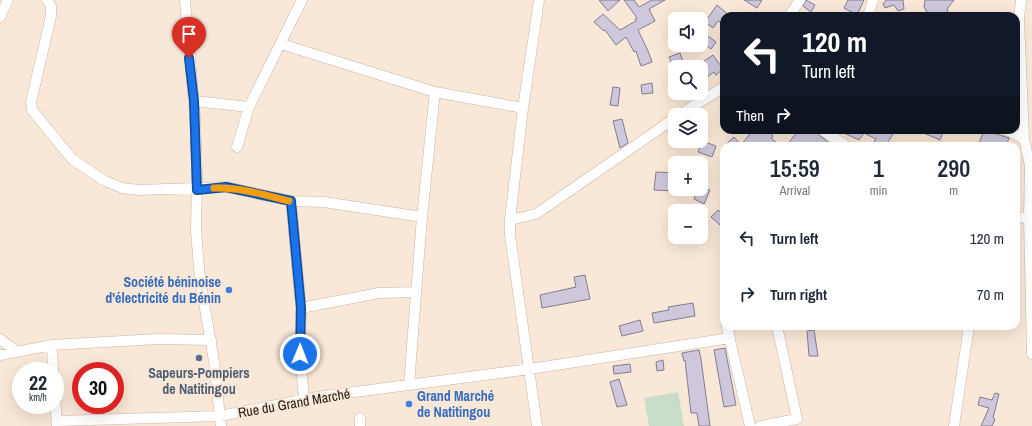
<!DOCTYPE html>
<html lang="en">
<head>
<meta charset="utf-8">
<style>
	body { margin:0; font-family:"Archivo Narrow",sans-serif; background:#f6f6f7; color:#1f2937; height:100vh; display:flex; flex-direction:column; font-size:15px; white-space:nowrap }
	* { box-sizing:border-box; margin:0 }
	p { font-size:13px; color:#747a83 }
	.icon { flex:none; width:22px; height:22px; fill:none; stroke:currentColor; stroke-width:2; stroke-linecap:round; stroke-linejoin:round }
	.map { position:relative; flex:1; overflow:hidden }
	.drawer { position:absolute; left:720px; top:142px; width:300px; height:188px; display:flex; flex-direction:column; background:#fff; border-radius:12px; box-shadow:0 4px 16px #0002 }
	.drawer>* { flex:none }
	.hud { position:absolute; left:720px; top:12px; width:300px; height:122px; border-radius:12px; box-shadow:0 4px 16px #0002; background:#111827; color:#fff; overflow:hidden }
	.controls { position:absolute; left:668px; top:12px; display:grid; gap:8px }
	.controls a { display:grid; place-items:center; width:40px; height:40px; border-radius:8px; background:#fff; box-shadow:0 4px 16px #0002; font-size:20px }
	.speed { position:absolute; left:12px; top:362px; display:flex; gap:8px; font-size:20px; font-weight:700; text-align:center }
	.speed>* { display:grid; place-content:center; width:52px; height:52px; border-radius:50%; background:#fff; box-shadow:0 4px 16px #0002; line-height:1 }
	.speed small { font-size:10px; font-weight:400 }
	.speed .limit { border:6px solid #d22; background:#fff; color:#111 }
	.pin { position:absolute; display:grid; place-items:center; width:34px; height:34px; color:#fff; margin:-41px -17px; border-radius:50% 50% 50% 0; rotate:-45deg; box-shadow:0 0 4px #0007 }
	.pin .icon { rotate:45deg }
	.me { position:absolute; width:44px; margin:-22px; rotate:1deg; stroke-linejoin:round; filter:drop-shadow(0 0 3px #0008) }
	.turn { display:flex; align-items:center; gap:14px; height:84px; padding:0 16px; font-size:18px }
	.turn .icon { width:52px; height:52px; stroke-width:2.5 }
	.turn b { display:block; font-size:28px; line-height:34px }
	.then { display:flex; align-items:center; height:38px; padding:0 16px; background:#0003; gap:8px; font-size:15px }
	.eta { display:flex; justify-content:space-evenly; align-items:center; height:68px; text-align:center }
	.eta b { font-size:24px; font-weight:600; line-height:28px }
	ul { padding:0; list-style:none }
	li { display:flex; align-items:center; gap:12px; height:56px; padding:0 16px }
	li div { flex:1 }
	li b { display:block; font-size:15px }
	li em { font-style:normal }
	.map>svg:first-child { display:block }
	.green { fill:#c8ddc8 }
	.building { fill:#cfc8dd; stroke:#837d90 }
	.lines { fill:none; stroke-linecap:round; stroke-linejoin:round }
	.minor-casing { stroke:#c8b7a8; stroke-width:11 }
	.minor { stroke:#fff; stroke-width:10 }
	.route-casing { stroke:#114b97; stroke-width:10 }
	.route { stroke:#1a73e8; stroke-width:7 }
	.slow { stroke:#f59e0b; stroke-width:7 }
	.shop-dot { fill:#3f7fe0; stroke:#f9e7d7; stroke-width:1.5 }
	.service-dot { fill:#5c6f8a; stroke:#f9e7d7; stroke-width:1.5 }
	.labels { text-anchor:middle; stroke-width:4; stroke-linejoin:round; paint-order:stroke }
	.shop-label { font-size:14px; font-weight:bold; fill:#366cbe; stroke:#f9e7d7; text-anchor:end }
	.service-label { font-size:14px; font-weight:bold; fill:#4e5e75; stroke:#f9e7d7 }
	.street-label { font-size:14px; fill:#28221c; stroke:#f9e7d7 }
</style>
</head>
<body>
<div class="map">
<svg width="1032" height="426" viewBox="0 0 1032 426">
	<rect width="100%" height="100%" fill="#f9e7d7"/>
	<path class="green" d="M 678,392 L 684,426 L 649,426 L 644,398 Z"/>
	<path class="building" d="M 599,0 L 620,0 L 608,11 Z
		M 624,0 L 634,0 L 639,7 L 652,0 L 665,0 L 649,9 L 655,21 L 638,30 L 648,51 L 652,62 L 641,66 L 636,51 L 634,52 L 626,37 L 616,45 L 605,30 L 604,31 L 594,22 L 603,14 L 620,30 L 636,21 L 635,19 L 637,18 Z
		M 744,0 L 762,0 L 757,8 Z
		M 806,0 L 815,5 L 811,12 L 803,6 Z
		M 848,0 L 864,0 L 857,15 L 844,8 Z
		M 886,0 L 903,0 L 904,9 L 898,11 L 894,5 L 885,8 L 883,4 Z
		M 925,0 L 954,0 L 947,9 L 949,14 L 943,16 L 933,16 L 927,12 L 924,7 Z
		M 717,5 L 730,16 L 724,16 L 724,25 L 718,21 L 713,28 L 705,22 Z
		M 708,36 L 716,42 L 711,49 L 703,43 Z
		M 680,53 L 685,67 L 675,67 L 674,69 L 669,57 Z
		M 713,55 L 723,69 L 716,75 L 714,72 L 706,78 L 701,67 L 698,65 Z
		M 652,83 L 653,93 L 642,94 L 641,85 Z
		M 613,87 L 620,88 L 618,106 L 610,105 Z
		M 622,119 L 628,143 L 620,148 L 613,121 Z
		M 753,130 L 767,130 L 773,136 L 771,138 L 780,146 L 724,146 L 734,137 L 741,145 Z
		M 799,130 L 813,130 L 833,146 L 786,146 Z
		M 838,130 L 896,130 L 885,146 L 871,146 L 876,139 L 864,133 L 859,140 Z
		M 917,130 L 944,130 L 940,140 Z
		M 984,130 L 1009,138 L 1006,146 L 978,146 Z
		M 702,141 L 716,146 L 712,157 L 698,152 Z
		M 656,172 L 675,173 L 675,191 L 654,190 Z
		M 701,186 L 710,190 L 704,204 L 694,199 L 698,189 L 701,189 Z
		M 718,210 L 724,216 L 724,221 L 720,225 L 711,217 Z
		M 585,275 L 590,299 L 542,308 L 540,295 L 576,287 L 574,277 Z
		M 693,303 L 695,316 L 654,323 L 652,313 L 669,310 L 668,307 Z
		M 640,320 L 643,331 L 622,336 L 619,326 Z
		M 814,330 L 818,356 L 809,356 L 807,331 Z
		M 725,348 L 736,405 L 724,407 L 714,350 Z
		M 699,350 L 701,359 L 710,426 L 699,426 L 697,413 L 691,413 L 685,360 L 684,361 L 682,353 Z
		M 663,360 L 664,370 L 657,371 L 656,362 Z
		M 630,364 L 631,372 L 614,374 L 613,366 Z
		M 619,379 L 627,405 L 617,407 L 610,382 Z
		M 995,393 L 999,394 L 993,418 L 995,419 L 992,426 L 981,426 L 989,408 L 978,405 L 980,397 L 992,400 Z"/>
	<g class="lines">
		<defs>
			<path id="minor" d="M 47,0 L 51,6 L 51,16 L 31,102 L 32,110 L 72,159 L 103,180 L 122,188 L 138,190 L 226,187 L 291,201 L 301,308 L 300,354 L 304,399
				M 185,0 L 195,117 L 197,173 L 196,231 L 200,279 L 214,361 L 221,426
				M 1021,0 L 1019,19 L 1024,139 L 1030,166 L 1029,218 L 1032,354
				M 789,16 L 800,0
				M 868,16 L 873,0
				M 0,17 L 8,0
				M 281,44 L 435,92 L 523,108
				M 194,101 L 249,107
				M 679,115 L 724,87
				M 822,130 L 846,146
				M 1007,130 L 1024,139
				M 237,147 L 249,107 L 302,0
				M 291,201 L 324,202 L 422,217
				M 1016,217 L 1029,218
				M 510,220 L 536,214 L 675,118
				M 301,308 L 379,293 L 416,292
				M 733,326 L 727,327 L 750,426
				M 0,339 L 16,351
				M 52,345 L 53,371
				M 0,355 L 52,345 L 158,339 L 211,340
				M 409,385 L 422,217 L 435,92
				M 55,396 L 57,426
				M 360,418 L 360,426
				M 57,421 L 220,416 L 317,397 L 530,369 L 730,338
				M 537,426 L 510,235 L 510,220 L 523,108 L 539,0
				M 760,426 L 797,419 L 777,326
				M 954,426 L 969,326"/>
		</defs>
		<use href="#minor" class="minor-casing"/>
		<use href="#minor" class="minor"/>
	</g>
	<g class="lines">
		<defs>
			<path id="route" d="M 189,58 L 194,101 L 197,190 L 226,187 L 291,201 L 301,308 L 300,354"/>
		</defs>
		<use href="#route" class="route-casing"/>
		<use href="#route" class="route"/>
		<path class="slow" d="M 214,188 C 240,187 265,195 289,201"/>
	</g>
	<g class="shop-dot">
		<circle cx="229" cy="290" r="4"/>
		<circle cx="409" cy="404" r="4"/>
	</g>
	<circle class="service-dot" cx="199" cy="358" r="4"/>
	<g class="labels">
		<g class="shop-label">
			<text x="221" y="287">Société béninoise<tspan x="221" dy="16">d'électricité du Bénin</tspan></text>
			<text x="417" y="401" text-anchor="start">Grand Marché<tspan x="417" dy="16">de Natitingou</tspan></text>
		</g>
		<g class="service-label">
			<text x="199" y="378">Sapeurs-Pompiers<tspan x="199" dy="16">de Natitingou</tspan></text>
		</g>
		<g class="street-label">
			<text transform="translate(294 403) rotate(-10)" y="5">Rue du Grand Marché</text>
		</g>
	</g>
</svg>
<div class="controls">
<a><svg class="icon" aria-label="sound" viewBox="0 0 24 24"><path d="M4 9h4l5-4v14l-5-4H4zM17 9q2 3 0 6"/></svg></a>
<a><svg class="icon" aria-label="search" viewBox="0 0 24 24"><circle cx="10" cy="10" r="6"/><path d="M15 15l6 6"/></svg></a>
<a><svg class="icon" aria-label="layers" viewBox="0 0 24 24"><path d="M12 4l9 5-9 5-9-5zM3 14l9 5 9-5"/></svg></a>
<a>+</a>
<a>−</a>
</div>
<div class="speed"><div>22<small>km/h</small></div><div class="limit">30</div></div>
<div class="pin" style="left:189px;top:58px;background:#d93025"><svg class="icon" aria-label="arrive" viewBox="0 0 24 24"><path d="M6 21V4h12l-3 4 3 4H6"/></svg></div>
<svg class="me" style="left:300px;top:354px" viewBox="-20 -20 40 40"><circle r="17" fill="#1a73e8" stroke="#fff" stroke-width="3"/><path d="M0-11L8 9 0 5-8 9z" fill="#fff"/></svg>
<div class="hud">
<div class="turn"><svg class="icon" aria-label="left" viewBox="0 0 24 24"><path d="M17 20v-9H6M10 6l-5 5 5 5"/></svg><div><b>120 m</b>Turn left</div></div>
<div class="then">Then<svg class="icon" aria-label="right" viewBox="0 0 24 24"><path d="M7 20v-9h11M14 6l5 5-5 5"/></svg></div>
</div>
<section class="drawer">
<div class="eta">
<div><b>15:59</b><p>Arrival</p></div>
<div><b>1</b><p>min</p></div>
<div><b>290</b><p>m</p></div>
</div>
<ul>
<li><svg class="icon" aria-label="left" viewBox="0 0 24 24"><path d="M17 20v-9H6M10 6l-5 5 5 5"/></svg><div><b>Turn left</b></div><em>120 m</em></li>
<li><svg class="icon" aria-label="right" viewBox="0 0 24 24"><path d="M7 20v-9h11M14 6l5 5-5 5"/></svg><div><b>Turn right</b></div><em>70 m</em></li>
</ul>
</section>
</div>
</body>
</html>
